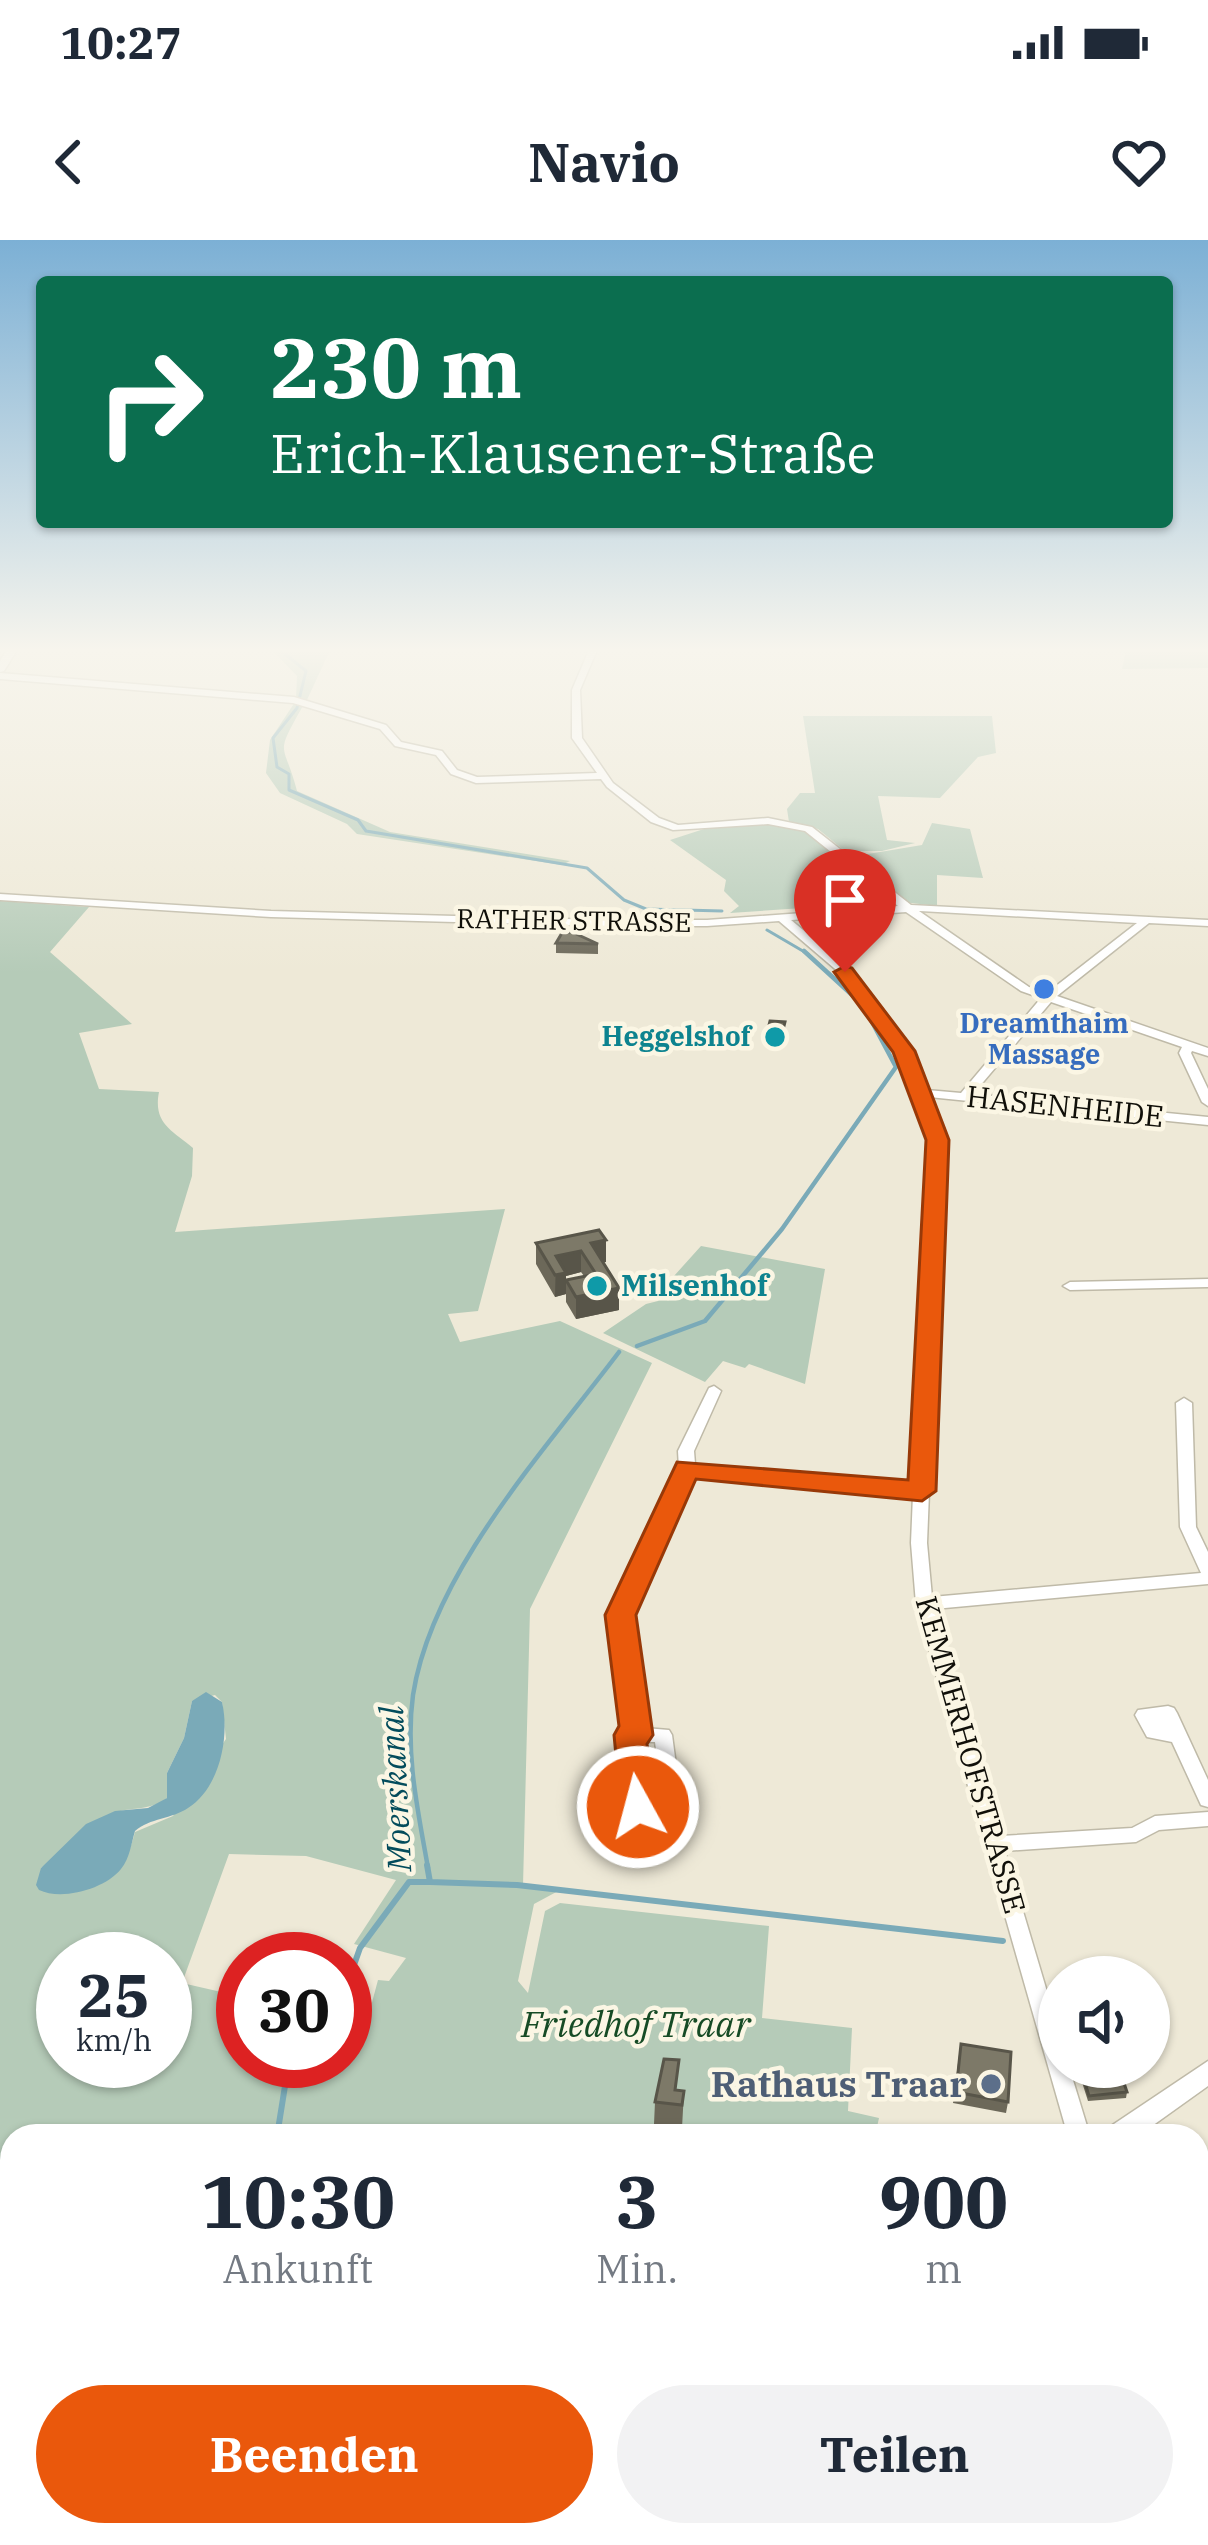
<!DOCTYPE html>
<html lang="de">
<head>
<meta charset="utf-8">
<style>
	body { margin:0; font-family:"IBM Plex Serif",serif; background:#f2f2f3; color:#1f2937; height:100vh; display:flex; flex-direction:column; font-size:45px; white-space:nowrap }
	* { box-sizing:border-box; margin:0 }
	p { font-size:39px; color:#747a83 }
	.icon { flex:none; width:66px; height:66px; fill:none; stroke:currentColor; stroke-width:2; stroke-linecap:round; stroke-linejoin:round }
	.map { position:relative; flex:1; overflow:hidden }
	.drawer { position:absolute; left:0px; top:1884px; width:1209px; height:423px; display:flex; flex-direction:column; background:#fff; border-radius:36px 36px 0 0; box-shadow:0 3px 9px #0004 }
	.drawer>* { flex:none }
	.hud { position:absolute; left:36px; top:36px; width:1137px; height:252px; border-radius:12px; box-shadow:0 3px 9px #0004; background:#0b6e4f; color:#fff; overflow:hidden }
	.buttons { position:absolute; left:1038px; top:1716px; display:grid; gap:24px }
	.buttons a { display:grid; place-items:center; width:132px; height:132px; border-radius:50%; background:#fff; box-shadow:0 3px 9px #0004; font-size:60px }
	.speed { position:absolute; left:36px; top:1692px; display:flex; gap:24px; font-size:60px; font-weight:700; text-align:center }
	.speed>* { display:grid; place-content:center; width:156px; height:156px; border-radius:50%; background:#fff; box-shadow:0 3px 9px #0004; line-height:1 }
	.speed small { font-size:30px; font-weight:400 }
	.speed .limit { border:18px solid #d22; background:#fff; color:#111 }
	.pin { position:absolute; display:grid; place-items:center; width:102px; height:102px; color:#fff; margin:-123px -51px; border-radius:50% 50% 50% 0; rotate:-45deg; box-shadow:0 0 12px #0007 }
	.pin .icon { rotate:45deg }
	.me { position:absolute; width:132px; margin:-66px; rotate:353deg; stroke-linejoin:round; filter:drop-shadow(0 0 9px #0008) }
	.turn { display:flex; align-items:center; gap:42px; height:252px; padding:0 36px; font-size:54px }
	.turn .icon { width:156px; height:156px; stroke-width:2.5 }
	.turn b { display:block; font-size:84px; line-height:102px }
	.eta { display:flex; justify-content:space-evenly; align-items:center; height:204px; text-align:center }
	.eta b { font-size:72px; font-weight:700; line-height:84px }
	.primary-button { display:flex; gap:24px; margin-top:auto; padding:24px 36px }
	.primary-button a { flex:1; height:138px; border-radius:72px; background:#ea580c; color:#fff; font-size:48px; font-weight:700; line-height:138px; text-align:center }
	.primary-button a+a { background:#f2f2f3; color:#1f2937 }
	.status { display:flex; justify-content:space-between; align-items:center; height:84px; padding:0 60px; background:#fff; direction:ltr }
	.status svg { height:33px; fill:currentColor }
	header { display:flex; justify-content:space-between; align-items:center; height:156px; padding:0 36px; background:#fff; font-size:54px; font-weight:700 }
	.map>svg:first-child { display:block }
	.green { fill:#b5cbb8; fill-rule:evenodd }
	.water { fill:#7aaab8 }
	.lines { fill:none; stroke-linecap:round; stroke-linejoin:round }
	.stream-far2 { stroke:#7aaab8; stroke-width:3 }
	.stream-far1 { stroke:#7aaab8; stroke-width:4.5 }
	.stream { stroke:#7aaab8; stroke-width:6 }
	.minor-casing { stroke:#bfbaa8; stroke-width:3 }
	.major-casing { stroke:#bfbaa8; stroke-width:3 }
	.minor { fill:#fff; fill-rule:evenodd }
	.major { fill:#fff; fill-rule:evenodd }
	.wall { fill:#6c6859; fill-rule:evenodd }
	.shaded-wall { fill:#585549 }
	.building { fill:#7d7968; stroke:#585549; stroke-width:3 }
	.route { fill:#ea580c; stroke:#983908; stroke-width:3 }
	.shop-dot { fill:#3f7fe0; stroke:#fbf6e4; stroke-width:4.5 }
	.culture-dot { fill:#0f9aa8; stroke:#fbf6e4; stroke-width:4.5 }
	.service-dot { fill:#5c6f8a; stroke:#fbf6e4; stroke-width:4.5 }
	.labels { text-anchor:middle; stroke-width:9; stroke-linejoin:round; paint-order:stroke }
	.far-street-label { font-size:27px; fill:#100f09; stroke:#fbf6e4 }
	.far-shop-label { font-size:27px; font-weight:bold; fill:#366cbe; stroke:#fbf6e4 }
	.far-culture-label { font-size:27px; font-weight:bold; fill:#0d838f; stroke:#fbf6e4; text-anchor:end }
	.street-label { font-size:30px; fill:#100f09; stroke:#fbf6e4 }
	.culture-label { font-size:30px; font-weight:bold; fill:#0d838f; stroke:#fbf6e4; text-anchor:start }
	.water-label { font-size:33px; font-style:italic; fill:#044c5c; stroke:#fbf6e4 }
	.near-park-label { font-size:36px; font-style:italic; fill:#164b25; stroke:#fbf6e4 }
	.near-service-label { font-size:36px; font-weight:bold; fill:#4e5e75; stroke:#fbf6e4; text-anchor:end }
</style>
</head>
<body>
<div class="status"><b>10:27</b><svg viewBox="0 0 49 12"><path d="M0 12V9h3v3zM5 12V6h3v6zM10 12V3h3v9zM15 12V0h3v12zM26 1h20v11H26zM47 4h2v5h-2z"/></svg></div>
<header><svg class="icon" aria-label="back" viewBox="0 0 24 24"><path d="M15 5l-7 7 7 7"/></svg>Navio<svg class="icon" aria-label="heart" viewBox="0 0 24 24"><path d="M12 20l-8-8c-3-5 5-10 8-4 3-6 11-1 8 4z"/></svg></header>
<div class="map">
<svg width="1208" height="2305" viewBox="0 0 1208 2305">
	<rect width="100%" height="100%" fill="#eee9d7"/>
	<path class="green" d="M 272,410 L 330,410 L 306,462 L 296,459 L 297,436 Z
		M 1126,410 L 1208,410 L 1208,428 L 1122,429 Z
		M 295,462 L 304,464 C 273,519 284,500 297,551 L 390,592 L 570,621 L 562,625 L 357,594 L 347,584 L 280,553 L 266,533 L 270,500 Z
		M 803,476 L 992,476 L 996,513 L 978,517 L 940,558 L 878,556 L 887,600 L 915,603 L 882,611 L 845,611 L 818,589 L 789,582 L 787,569 L 800,553 L 815,553 Z
		M 758,583 L 800,587 L 854,627 L 805,637 L 833,666 L 730,673 L 739,666 L 724,651 L 726,640 L 670,600 L 707,588 Z
		M 932,583 L 970,589 L 983,638 L 937,635 L 937,666 L 903,662 L 850,617 L 922,605 Z
		M 0,661 L 89,667 L 50,712 L 132,784 L 79,793 L 99,849 L 159,852 C 153,883 171,890 193,908 L 192,936 L 175,992 L 505,969 L 478,1071 L 448,1074 L 460,1102 L 560,1081 L 652,1123 L 530,1369 L 523,1646 L 560,1650 L 534,1664 L 518,1741 L 528,1753 L 545,1671 L 560,1663 L 769,1686 L 762,1778 L 852,1788 L 848,1871 L 879,1878 L 875,1896 L 12,1896 L 12,2153 L 0,2151 ZM 215,1455 L 222,1462 L 226,1499 L 173,1576 L 135,1592 C 126,1627 114,1636 81,1651 L 41,1628 C 66,1611 81,1586 111,1574 C 130,1566 149,1572 167,1558 L 167,1533 L 184,1498 L 192,1461 ZM 229,1614 L 306,1616 L 396,1640 L 354,1704 L 406,1718 L 389,1741 L 378,1740 L 367,1781 L 345,1777 L 345,1821 L 243,1821 L 243,1757 L 182,1743 ZM 63,1719 L 165,1719 L 165,1821 L 63,1821 Z
		M 701,1006 L 825,1029 L 805,1144 L 749,1124 L 745,1128 L 723,1121 L 705,1142 L 603,1093 L 646,1064 L 658,1061 L 656,1056 Z
		M 0,2155 L 12,2157 L 12,2295 L 518,2295 L 516,2305 L 0,2305 Z
		M 526,2295 L 758,2295 L 821,2305 L 524,2305 Z"/>
	<path class="water" d="M 206,1452 L 222,1462 C 230,1496 220,1548 188,1568 C 172,1579 150,1578 135,1591 C 131,1604 130,1618 121,1629 C 105,1649 62,1661 39,1650 L 36,1645 L 41,1628 L 86,1584 L 115,1571 L 148,1568 L 167,1558 L 167,1533 L 184,1498 L 192,1461 Z"/>
	<g class="lines">
		<path class="stream-far2" d="M 280,410 L 306,431 L 297,468 L 273,498 L 277,527 L 289,534 L 289,550 L 358,580 L 366,591 L 587,628 L 624,660 L 646,669 L 722,671
			M 767,690 L 808,714"/>
		<path class="stream-far1" d="M 637,1106 L 705,1081 L 782,989 L 896,827 L 863,765 L 804,711
			M 428,1628 C 418,1571 405,1514 413,1455 C 432,1332 546,1209 619,1112"/>
		<path class="stream" d="M 430,1642 L 517,1645 L 1003,1701
			M 354,1725 L 360,1708 L 409,1642 L 430,1642 L 427,1625
			M 345,1751 L 349,1737
			M 277,1896 L 289,1821
			M 243,2305 L 246,2295"/>
		<defs>
			<path id="minor" d="M 589,410 L 597,410 L 580,450 L 582,498 L 613,543 L 659,578 L 678,585 L 768,578 L 812,587 L 911,665 L 1208,680 L 1208,686 L 1149,683 L 1057,756 L 1208,808 L 1208,816 L 1192,811 L 1191,813 L 1208,849 L 1208,866 L 1202,862 L 1179,813 L 1182,807 L 1051,762 L 973,854 L 1208,877 L 1208,885 L 929,857 L 943,900 L 927,1303 L 932,1357 L 1201,1333 L 1180,1287 L 1176,1163 L 1184,1158 L 1192,1163 L 1196,1287 L 1208,1312 L 1208,1344 L 934,1369 L 1001,1596 L 1132,1588 L 1155,1576 L 1208,1572 L 1208,1586 L 1159,1590 L 1136,1602 L 1005,1611 L 1059,1792 L 1059,1827 L 1069,1827 L 1090,1896 L 1068,1896 L 916,1364 L 911,1303 L 913,1255 L 692,1234 L 628,1375 L 645,1488 L 669,1490 L 672,1495 L 682,1570 L 680,1575 C 666,1579 645,1576 631,1572 L 629,1567 L 621,1495 L 627,1489 L 612,1375 L 679,1228 L 678,1211 L 709,1148 L 714,1146 L 721,1151 L 694,1211 L 695,1224 L 914,1245 L 931,900 L 909,832 L 886,790 L 841,734 L 779,681 L 707,686 L 605,686 L 271,677 L 0,660 L 0,654 L 271,671 L 605,680 L 707,680 L 898,666 L 805,591 L 768,584 L 673,590 L 651,582 L 607,547 L 601,539 L 476,543 L 451,534 L 436,515 L 395,506 L 380,489 L 293,463 L 0,439 L 0,433 L 294,457 L 386,485 L 401,502 L 442,511 L 457,530 L 477,537 L 597,533 L 572,498 L 572,450 ZM 919,671 L 920,671 L 1137,683 L 1047,753 L 1029,747 ZM 906,672 L 1021,751 L 1041,758 L 961,853 L 927,850 C 912,806 882,764 849,730 C 832,712 811,697 791,680 ZM 640,1502 L 655,1502 L 663,1562 L 647,1560 Z
				M 1208,1039 L 1208,1047 L 1070,1050 L 1063,1046 L 1070,1042 Z
				M 1168,1466 L 1174,1468 L 1177,1473 L 1208,1540 L 1208,1567 L 1201,1565 L 1172,1502 L 1147,1497 L 1135,1475 L 1138,1470 Z
				M 0,2152 L 12,2154 L 12,2178 L 0,2176 Z
				M 1197,2177 L 1208,2182 L 1208,2206 L 1197,2201 Z
				M 1197,2273 L 1206,2276 L 1208,2305 L 1190,2305 L 1188,2295 L 1197,2295 Z
				M 803,2295 L 886,2295 L 893,2305 L 809,2305 Z"/>
			<path id="major" d="M 7,410 L 17,410 L 4,431 L 0,432 L 0,421 Z
				M 1208,1821 L 1208,1846 L 1138,1896 L 1104,1896 L 1108,1888 Z
				M 1033,2295 L 1063,2295 L 1062,2305 L 1032,2305 Z"/>
		</defs>
		<use href="#minor" class="minor-casing"/>
		<use href="#major" class="major-casing"/>
		<use href="#minor" class="minor"/>
		<use href="#major" class="major"/>
	</g>
	<path class="wall" d="M 556,703 L 598,704 L 598,714 L 556,713 Z
		M 784,792 L 781,804 L 766,803 L 767,793 Z
		M 599,990 L 606,1022 L 603,1022 L 619,1070 L 576,1079 L 566,1062 L 566,1054 L 555,1057 L 536,1024 L 536,1003 ZM 581,1032 L 584,1036 L 566,1040 L 566,1036 Z
		M 959,1815 L 1008,1862 L 1006,1873 L 953,1863 Z
		M 1082,1833 L 1127,1852 L 1126,1858 L 1088,1861 L 1081,1839 Z
		M 684,1851 L 682,1888 L 654,1884 L 655,1862 Z
		M 1197,1902 L 1208,1920 L 1208,1947 L 1197,1946 Z"/>
	<path class="shaded-wall" d="M 606,1000 L 606,1022 L 591,1025 L 591,1003 Z
		M 581,1011 L 581,1032 L 566,1036 L 566,1054 L 555,1057 L 556,1016 Z
		M 619,1048 L 619,1070 L 576,1079 L 576,1057 Z"/>
	<path class="building" d="M 572,692 L 598,704 L 556,703 L 562,693 Z
		M 770,781 L 785,782 L 782,794 L 767,793 Z
		M 599,990 L 606,1000 L 591,1003 L 619,1048 L 576,1057 L 566,1040 L 596,1034 L 581,1011 L 556,1016 L 566,1033 L 555,1035 L 536,1003 Z
		M 961,1804 L 1011,1812 L 1008,1862 L 956,1852 Z
		M 664,1819 L 679,1820 L 675,1850 L 684,1851 L 682,1865 L 655,1862 Z
		M 1120,1831 L 1127,1852 L 1089,1856 L 1082,1833 Z
		M 1197,1902 L 1205,1910 L 1208,1920 L 1208,1935 L 1197,1935 Z"/>
	<linearGradient id="sky" x2="0" y2="1"><stop stop-color="#7cb0d5"/><stop offset="0.56" stop-color="#f7f5ed"/><stop offset="1" stop-color="#f7f5ed" stop-opacity="0"/></linearGradient>
	<rect width="1208" height="733" fill="url(#sky)"/>
	<path class="route" d="M 845,726 L 852,728 L 915,811 L 949,900 L 936,1251 L 922,1261 L 696,1239 L 636,1375 L 653,1495 L 647,1504 L 655,1567 L 650,1576 L 638,1580 L 626,1576 L 621,1567 L 614,1495 L 619,1486 L 605,1375 L 677,1222 L 908,1240 L 926,900 L 893,812 L 834,732 Z"/>
	<circle class="shop-dot" cx="1044" cy="749" r="12"/>
	<g class="culture-dot">
		<circle cx="775" cy="797" r="12"/>
		<circle cx="597" cy="1046" r="12"/>
	</g>
	<circle class="service-dot" cx="991" cy="1844" r="12"/>
	<g class="labels">
		<g class="far-street-label">
			<text transform="translate(574 681) rotate(1)" y="9">RATHER STRASSE</text>
		</g>
		<g class="far-shop-label">
			<text x="1044" y="793">Dreamthaim<tspan x="1044" dy="31">Massage</tspan></text>
		</g>
		<g class="far-culture-label">
			<text x="751" y="806">Heggelshof</text>
		</g>
		<g class="street-label">
			<text transform="translate(1065 867) rotate(6)" y="10">HASENHEIDE</text>
			<text transform="translate(970 1515) rotate(74)" y="10">KEMMERHOFSTRASSE</text>
		</g>
		<g class="culture-label">
			<text x="621" y="1056">Milsenhof</text>
		</g>
		<g class="water-label">
			<text transform="translate(395 1549) rotate(-93)" y="12">Moerskanal</text>
		</g>
		<g class="near-park-label">
			<text x="636" y="1797">Friedhof Traar</text>
		</g>
		<g class="near-service-label">
			<text x="967" y="1857">Rathaus Traar</text>
		</g>
	</g>
</svg>
<div class="buttons">
<a><svg class="icon" aria-label="sound" viewBox="0 0 24 24"><path d="M4 9h4l5-4v14l-5-4H4zM17 9q2 3 0 6"/></svg></a>
</div>
<div class="speed"><div>25<small>km/h</small></div><div class="limit">30</div></div>
<div class="pin" style="left:845px;top:732px;background:#d93025"><svg class="icon" aria-label="arrive" viewBox="0 0 24 24"><path d="M6 21V4h12l-3 4 3 4H6"/></svg></div>
<svg class="me" style="left:638px;top:1567px" viewBox="-20 -20 40 40"><circle r="17" fill="#ea580c" stroke="#fff" stroke-width="3"/><path d="M0-11L8 9 0 5-8 9z" fill="#fff"/></svg>
<div class="hud">
<div class="turn"><svg class="icon" aria-label="right" viewBox="0 0 24 24"><path d="M7 20v-9h11M14 6l5 5-5 5"/></svg><div><b>230 m</b>Erich-Klausener-Straße</div></div>
</div>
<section class="drawer">
<div class="eta">
<div><b>10:30</b><p>Ankunft</p></div>
<div><b>3</b><p>Min.</p></div>
<div><b>900</b><p>m</p></div>
</div>
<div class="primary-button"><a>Beenden</a><a>Teilen</a></div>
</section>
</div>
</body>
</html>
